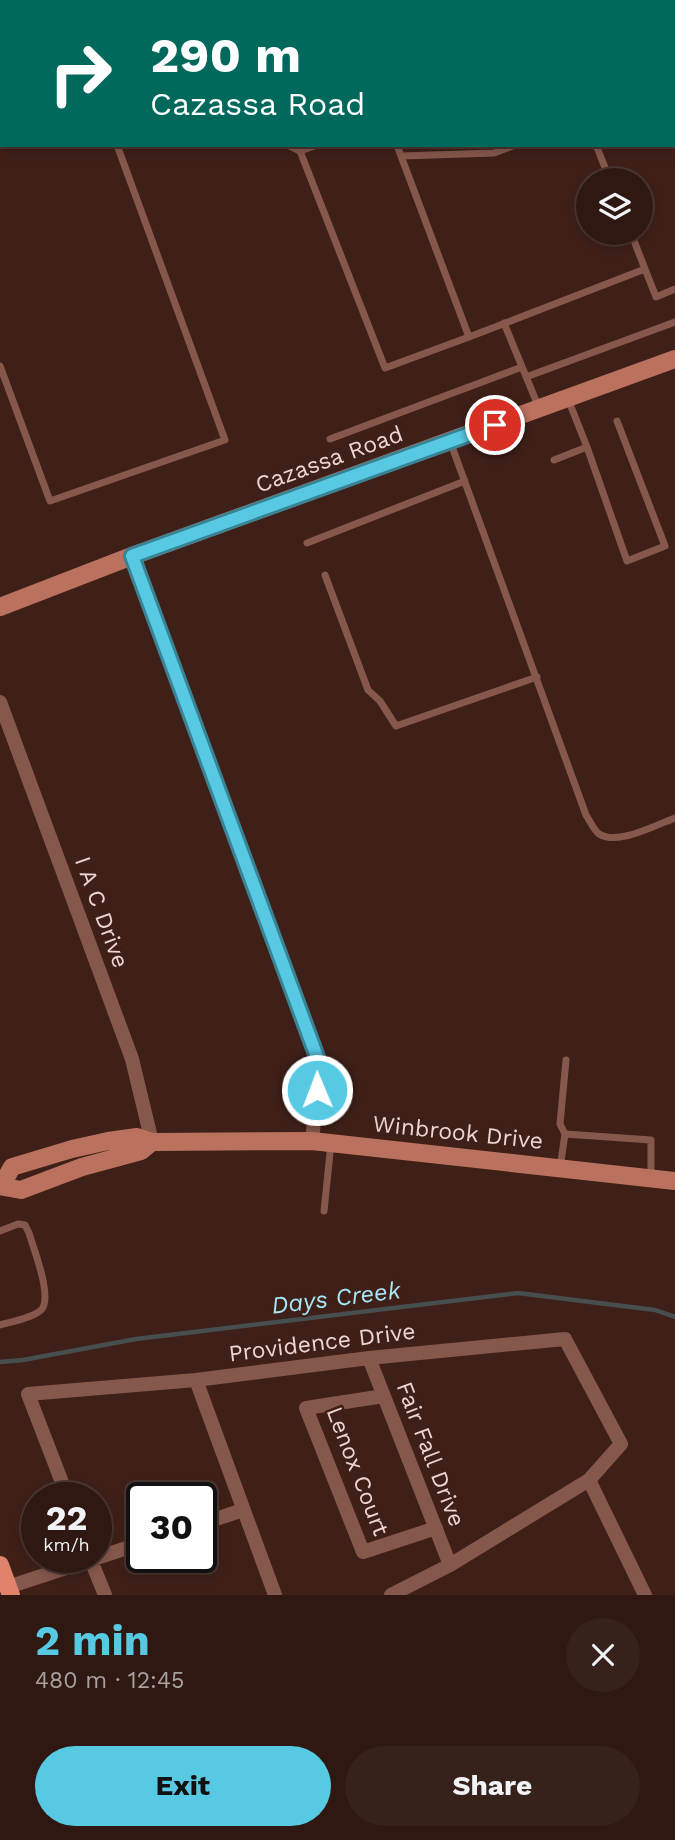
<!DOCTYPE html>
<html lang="en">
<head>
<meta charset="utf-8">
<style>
	body { margin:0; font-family:"Work Sans",sans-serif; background:#37211b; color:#f1f3f6; height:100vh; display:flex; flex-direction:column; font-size:26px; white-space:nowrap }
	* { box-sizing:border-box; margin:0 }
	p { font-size:23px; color:#a7a09f }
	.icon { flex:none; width:38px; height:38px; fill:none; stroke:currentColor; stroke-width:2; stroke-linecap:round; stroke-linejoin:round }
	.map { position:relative; height:1595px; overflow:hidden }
	.drawer { display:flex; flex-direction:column; background:#2f1812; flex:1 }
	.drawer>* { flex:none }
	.banner { position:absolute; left:0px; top:0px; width:676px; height:147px; box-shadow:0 4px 10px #0003,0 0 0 2px #4a3732; background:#00695c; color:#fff; overflow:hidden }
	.fabs { position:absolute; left:576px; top:168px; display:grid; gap:14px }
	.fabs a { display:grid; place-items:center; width:77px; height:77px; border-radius:50%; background:#2f1812; box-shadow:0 4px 10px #0003,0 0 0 2px #4a3732; font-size:35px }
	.speed { position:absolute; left:21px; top:1482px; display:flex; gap:14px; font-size:35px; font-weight:700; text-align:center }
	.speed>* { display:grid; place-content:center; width:91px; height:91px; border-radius:50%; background:#2f1812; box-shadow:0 4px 10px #0003,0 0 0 2px #4a3732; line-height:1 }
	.speed small { font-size:18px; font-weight:400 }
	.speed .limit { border:4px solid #111; border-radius:10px; background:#fff; color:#111 }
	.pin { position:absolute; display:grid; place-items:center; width:60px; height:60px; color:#fff; margin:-30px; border:4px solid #fff; border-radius:50%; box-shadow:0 2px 7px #0007 }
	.me { position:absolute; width:77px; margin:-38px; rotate:359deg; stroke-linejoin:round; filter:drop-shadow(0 0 5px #0008) }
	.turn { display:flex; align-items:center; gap:24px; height:147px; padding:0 35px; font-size:32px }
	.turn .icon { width:91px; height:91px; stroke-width:2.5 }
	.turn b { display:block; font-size:49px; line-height:60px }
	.round { display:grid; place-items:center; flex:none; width:74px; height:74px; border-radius:37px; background:#37211b }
	.headline { display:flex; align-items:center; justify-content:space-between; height:119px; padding:0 35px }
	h1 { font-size:42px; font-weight:700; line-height:52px; color:#58c9e3 }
	.cta { display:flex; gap:14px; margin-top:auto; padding:14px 35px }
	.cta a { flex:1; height:80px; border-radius:42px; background:#58c9e3; color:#111; font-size:28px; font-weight:700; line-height:80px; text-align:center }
	.cta a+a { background:#37211b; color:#f1f3f6 }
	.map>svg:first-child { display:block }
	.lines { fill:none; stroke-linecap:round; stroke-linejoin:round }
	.stream { stroke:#474e50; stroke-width:4.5 }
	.lane { stroke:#86584c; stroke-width:7 }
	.street { stroke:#86584c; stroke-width:14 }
	.secondary { stroke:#ba715d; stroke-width:18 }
	.primary { stroke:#e1836b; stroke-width:18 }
	.route-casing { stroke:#398394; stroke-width:18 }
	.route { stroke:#58c9e3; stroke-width:12 }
	.labels { text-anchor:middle; stroke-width:5; stroke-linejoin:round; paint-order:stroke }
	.street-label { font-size:23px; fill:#ecd6d1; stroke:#3f2018 }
	.water-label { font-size:24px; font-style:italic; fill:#a7e7f7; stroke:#3f2018 }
</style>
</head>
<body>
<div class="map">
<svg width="675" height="1595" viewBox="0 0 675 1595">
	<rect width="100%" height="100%" fill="#3f2018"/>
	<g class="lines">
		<path class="stream" d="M 0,1362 L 23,1360 L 136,1339 L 518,1293 L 655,1310 L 675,1317"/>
		<path class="lane" d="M 63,0 L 64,2
			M 304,2 L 308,0
			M 674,23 L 675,22
			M 674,82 L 675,86
			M 288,145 L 300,151
			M 317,145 L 300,151 L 385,368 L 469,337
			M 397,145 L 401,156
			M 515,145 L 494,153 L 401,156 L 469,337 L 645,269 L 631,233
			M 596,145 L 610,180
			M 645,269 L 656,297 L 675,289
			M 504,323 L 539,408
			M 0,366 L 50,501 L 225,440 L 117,145
			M 526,377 L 675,322
			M 330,439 L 522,367
			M 450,441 L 586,815 C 590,821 594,830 599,834 C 618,846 655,825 675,818
			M 587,447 L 627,561 L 665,546 L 617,421
			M 554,460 L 587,447 L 568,399
			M 307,543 L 465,481
			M 325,575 L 368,690 L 380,701 L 396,726 L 537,677
			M 565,1134 L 560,1124 L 566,1060
			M 560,1168 L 565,1134 L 651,1140 L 651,1178
			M 324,1211 L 331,1143
			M 0,1231 L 18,1224 L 25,1225 L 29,1233 C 34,1250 52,1295 42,1309 C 36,1317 10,1322 0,1325"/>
		<path class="street" d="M 132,556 L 320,1065 L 312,1141
			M 0,702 L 132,1059 L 152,1142
			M 369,1358 L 450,1565
			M 196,1380 L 275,1595
			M 384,1396 L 306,1408 L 363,1552 L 436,1528
			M 589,1480 L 645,1595
			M 68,1498 L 28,1394 L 196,1380 L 369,1358 L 565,1339 L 621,1444 L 589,1480 L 450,1565 L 391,1595
			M 201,1524 L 243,1510
			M 90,1558 L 105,1595
			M 8,1587 L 142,1543"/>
		<path class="secondary" d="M 0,607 L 132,556 L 675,359
			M 2,1185 L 12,1167 L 72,1149 L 108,1141 L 137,1137 L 152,1142 L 312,1141 L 675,1181
			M 0,1186 L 21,1190 L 82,1167 L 141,1151 L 152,1142"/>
		<path class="primary" d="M 0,1565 L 11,1595"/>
	</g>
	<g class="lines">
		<defs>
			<path id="route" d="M 317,1090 L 320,1065 L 132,556 L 495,425"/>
		</defs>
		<use href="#route" class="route-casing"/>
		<use href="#route" class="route"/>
	</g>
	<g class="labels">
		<g class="street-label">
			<text transform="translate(329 459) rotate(-20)" y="8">Cazassa Road</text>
			<text transform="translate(102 912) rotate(70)" y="8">I A C Drive</text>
			<text transform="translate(458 1132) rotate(6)" y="8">Winbrook Drive</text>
			<text transform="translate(322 1342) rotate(-7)" y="8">Providence Drive</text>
			<text transform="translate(431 1454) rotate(69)" y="8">Fair Fall Drive</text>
			<text transform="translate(358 1471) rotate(69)" y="8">Lenox Court</text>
		</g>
		<g class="water-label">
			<text transform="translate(336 1298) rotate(-7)" y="8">Days Creek</text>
		</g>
	</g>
</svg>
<div class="fabs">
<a><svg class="icon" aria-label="layers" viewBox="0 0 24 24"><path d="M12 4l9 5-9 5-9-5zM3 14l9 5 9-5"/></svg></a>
</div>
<div class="speed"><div>22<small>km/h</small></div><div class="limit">30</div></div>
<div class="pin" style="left:495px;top:425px;background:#d93025"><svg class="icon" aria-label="arrive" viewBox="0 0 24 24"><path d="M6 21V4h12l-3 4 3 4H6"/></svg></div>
<svg class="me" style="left:317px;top:1090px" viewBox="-20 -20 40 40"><circle r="17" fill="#58c9e3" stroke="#fff" stroke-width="3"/><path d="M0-11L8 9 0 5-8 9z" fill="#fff"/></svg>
<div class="banner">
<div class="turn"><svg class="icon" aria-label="right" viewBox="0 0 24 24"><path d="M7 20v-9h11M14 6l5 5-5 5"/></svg><div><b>290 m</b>Cazassa Road</div></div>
</div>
</div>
<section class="drawer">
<div class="headline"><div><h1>2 min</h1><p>480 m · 12:45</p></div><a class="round"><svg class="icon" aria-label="close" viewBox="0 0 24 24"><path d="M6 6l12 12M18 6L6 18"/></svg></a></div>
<div class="cta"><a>Exit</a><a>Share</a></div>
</section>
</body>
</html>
